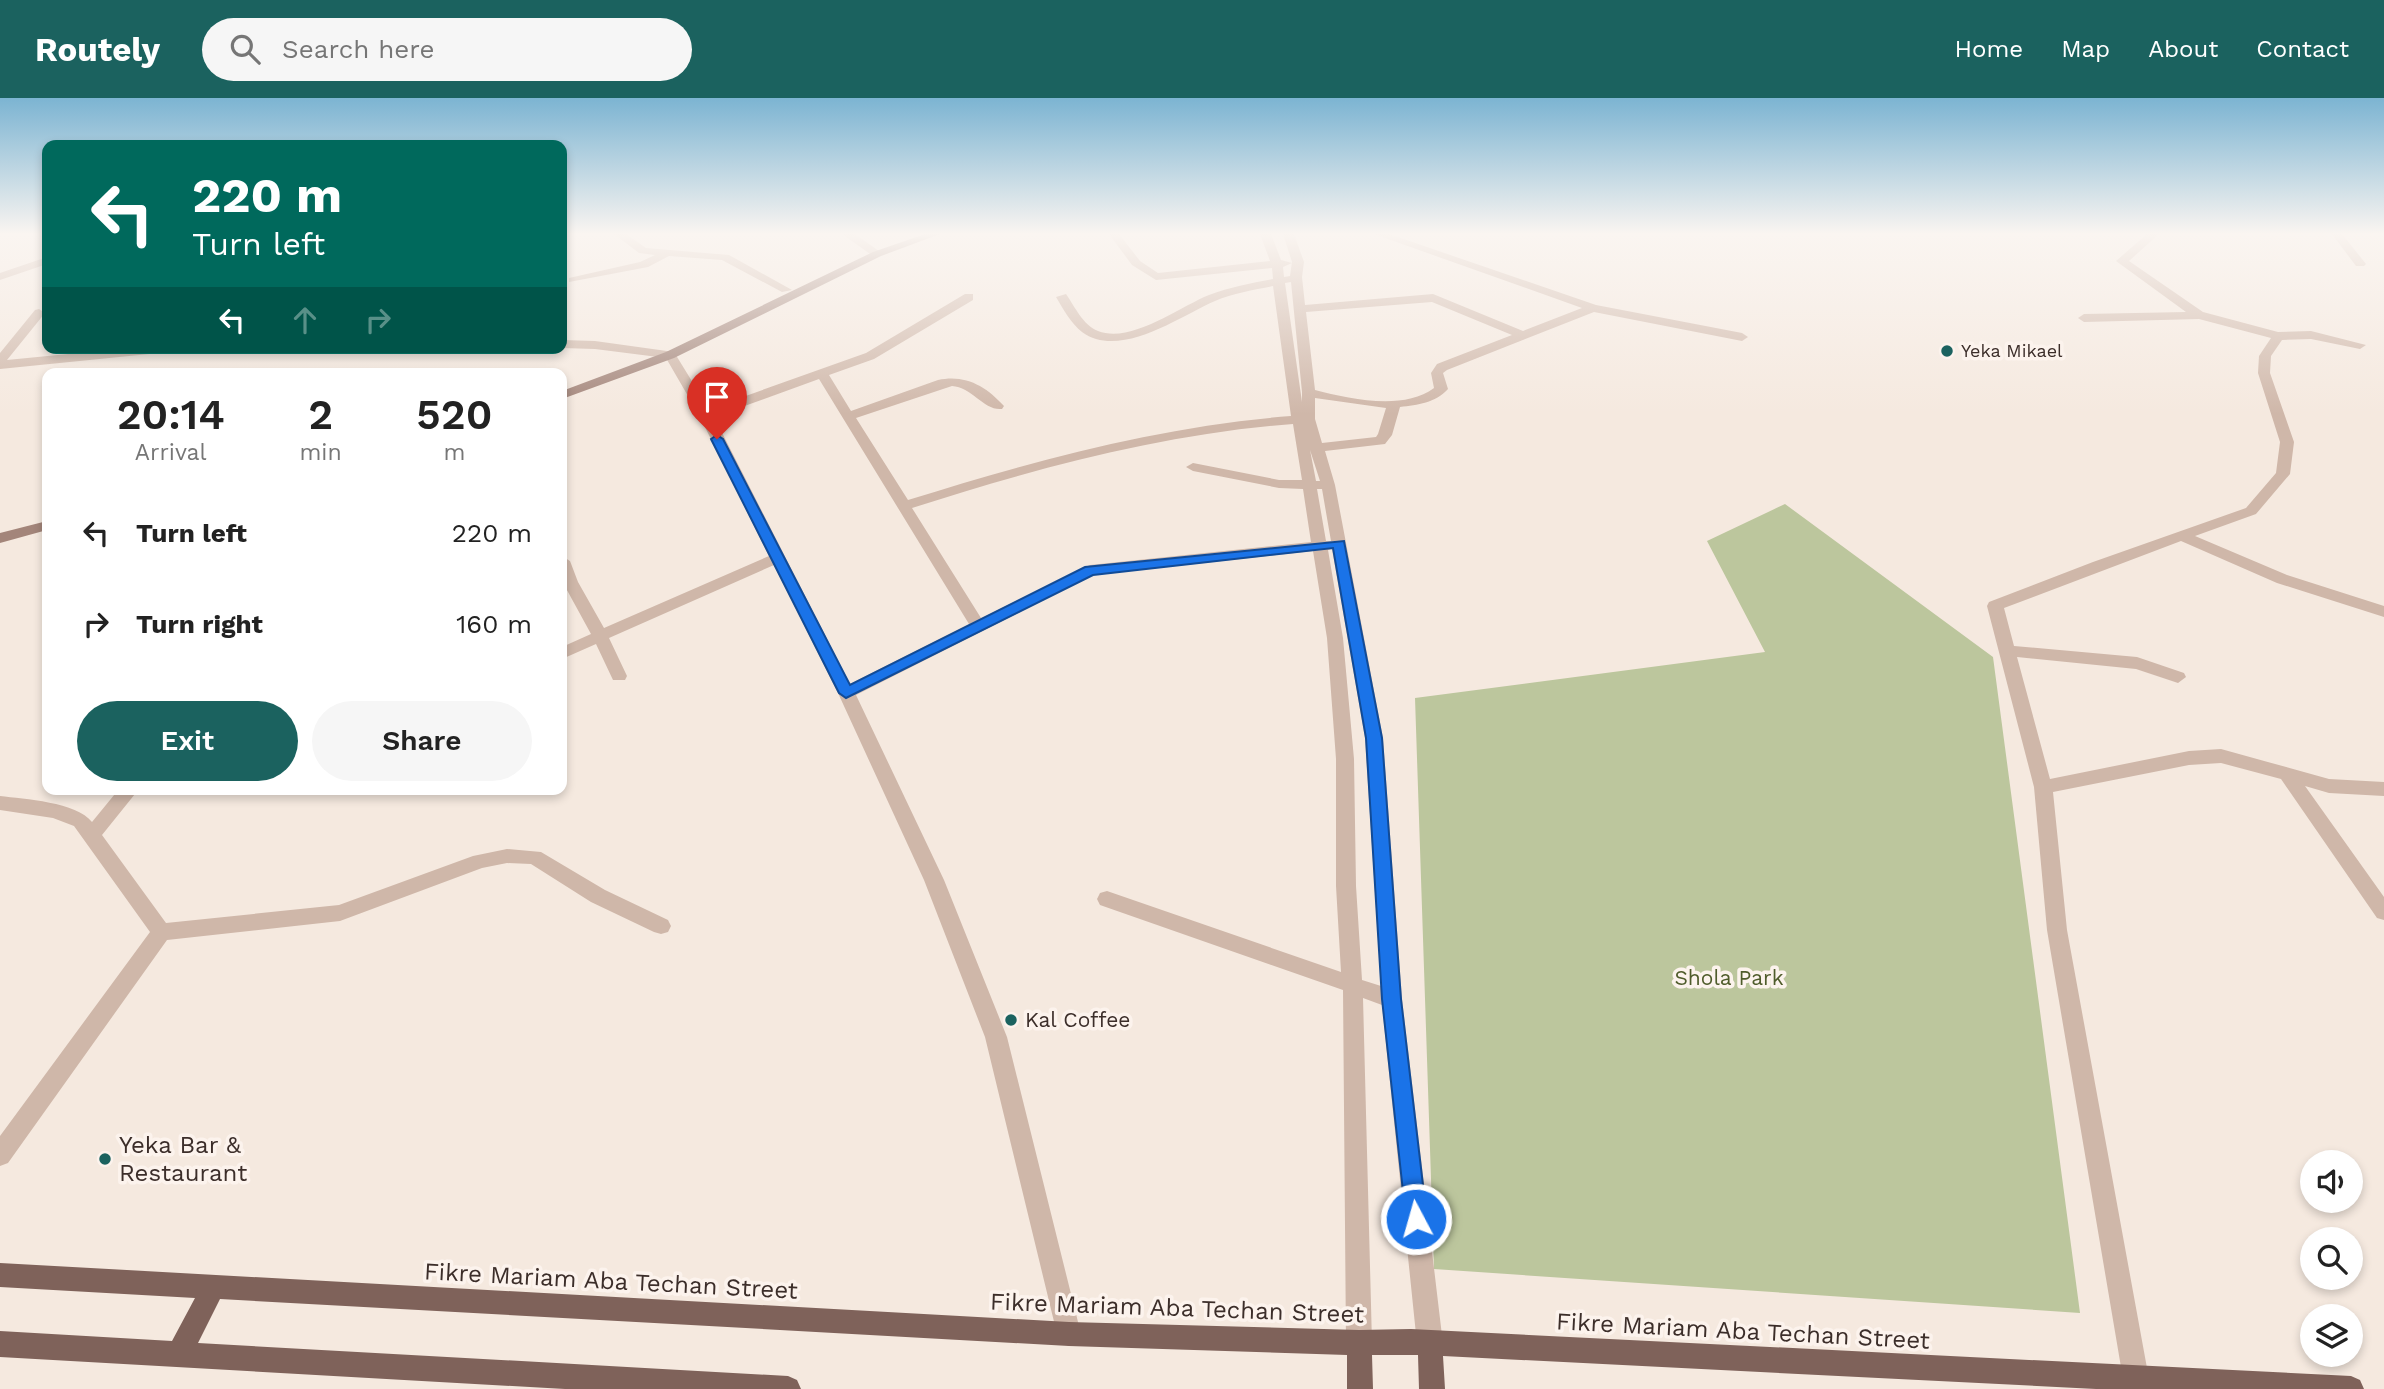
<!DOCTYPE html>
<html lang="en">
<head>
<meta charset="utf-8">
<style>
	body { margin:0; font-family:"Work Sans",sans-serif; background:#f6f6f6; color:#222; height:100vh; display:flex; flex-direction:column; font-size:26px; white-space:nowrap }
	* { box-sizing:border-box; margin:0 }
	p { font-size:23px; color:#767676 }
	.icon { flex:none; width:38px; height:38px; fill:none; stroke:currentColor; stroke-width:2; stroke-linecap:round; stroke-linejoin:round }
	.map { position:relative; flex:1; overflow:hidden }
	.side { position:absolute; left:42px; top:270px; width:525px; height:427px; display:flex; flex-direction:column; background:#fff; border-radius:14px; box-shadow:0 4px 10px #0003 }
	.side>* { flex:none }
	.banner { position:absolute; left:42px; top:42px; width:525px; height:214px; border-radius:14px; box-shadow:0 4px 10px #0003; background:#00695c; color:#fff; overflow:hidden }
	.tools { position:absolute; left:2300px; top:1052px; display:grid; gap:14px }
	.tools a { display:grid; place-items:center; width:63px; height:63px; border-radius:50%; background:#fff; box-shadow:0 4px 10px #0003; font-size:35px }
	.pin { position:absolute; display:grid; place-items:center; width:60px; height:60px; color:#fff; margin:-72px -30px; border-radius:50% 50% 50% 0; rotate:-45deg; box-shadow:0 0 7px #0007 }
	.pin .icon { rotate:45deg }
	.me { position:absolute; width:77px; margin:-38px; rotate:354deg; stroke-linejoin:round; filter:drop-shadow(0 0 5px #0008) }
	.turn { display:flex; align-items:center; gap:24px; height:147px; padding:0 35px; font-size:32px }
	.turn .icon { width:91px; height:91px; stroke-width:2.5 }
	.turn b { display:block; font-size:49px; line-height:60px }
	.lanes { display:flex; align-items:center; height:66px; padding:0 35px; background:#0003; justify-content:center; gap:35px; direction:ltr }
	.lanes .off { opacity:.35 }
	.eta { display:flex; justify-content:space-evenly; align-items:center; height:119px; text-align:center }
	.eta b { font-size:42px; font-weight:600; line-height:49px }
	.primary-button { display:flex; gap:14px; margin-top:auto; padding:14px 35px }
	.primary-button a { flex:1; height:80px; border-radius:42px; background:#1b625f; color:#fff; font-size:28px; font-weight:600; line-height:80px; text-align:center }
	.primary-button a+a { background:#f6f6f6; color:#222 }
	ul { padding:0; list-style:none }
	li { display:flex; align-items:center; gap:21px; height:91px; padding:0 35px }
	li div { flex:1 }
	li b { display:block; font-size:26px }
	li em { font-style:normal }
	header { display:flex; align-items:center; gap:42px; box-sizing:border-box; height:98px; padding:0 35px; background:#1b625f; color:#fff }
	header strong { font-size:33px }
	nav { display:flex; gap:38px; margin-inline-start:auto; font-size:24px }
	.search { width:490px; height:63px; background:#f6f6f6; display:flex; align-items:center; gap:18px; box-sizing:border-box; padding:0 24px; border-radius:38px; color:#767676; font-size:26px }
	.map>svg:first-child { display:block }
	.green { fill:#bcc69d }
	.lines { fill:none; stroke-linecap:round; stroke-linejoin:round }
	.minor { fill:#cfb7a9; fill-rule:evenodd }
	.secondary { fill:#a3857a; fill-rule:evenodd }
	.primary { fill:#7f625a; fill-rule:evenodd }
	.route { fill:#1a73e8; stroke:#114b97; stroke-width:2 }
	.poi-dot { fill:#1b625f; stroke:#fcf3ed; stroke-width:2.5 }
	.labels { text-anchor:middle; stroke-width:7; stroke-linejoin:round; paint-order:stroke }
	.far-poi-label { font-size:18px; fill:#3c2e2a; stroke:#fcf3ed; text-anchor:start }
	.park-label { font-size:21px; fill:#4f5c2b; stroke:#fcf3ed }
	.poi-label { font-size:21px; fill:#3c2e2a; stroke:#fcf3ed; text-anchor:start }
	.near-poi-label { font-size:24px; fill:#3c2e2a; stroke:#fcf3ed; text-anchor:start }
	.near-street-label { font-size:24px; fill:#3c2e2a; stroke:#fcf3ed }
</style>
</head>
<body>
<header>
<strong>Routely</strong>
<div class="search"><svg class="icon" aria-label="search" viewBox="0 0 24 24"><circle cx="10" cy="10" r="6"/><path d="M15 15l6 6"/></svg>Search here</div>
<nav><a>Home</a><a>Map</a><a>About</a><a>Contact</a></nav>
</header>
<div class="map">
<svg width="2384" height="1291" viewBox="0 0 2384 1291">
	<rect width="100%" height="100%" fill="#f5e9df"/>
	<path class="green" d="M 1785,406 L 1993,559 L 2080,1215 L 1434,1171 L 1415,600 L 1765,554 L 1707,443 Z"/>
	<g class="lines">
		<path class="minor" d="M 614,136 L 626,136 L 646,150 L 729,157 L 792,192 L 782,194 L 722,162 L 669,158 L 648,169 L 569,184 L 569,180 L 640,164 L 655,157 L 639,155 Z
			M 842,136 L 855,136 L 883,156 L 873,158 Z
			M 1109,136 L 1119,136 L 1140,163 L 1158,175 L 1270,163 L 1260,136 L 1271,136 L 1281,162 L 1292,165 L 1283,169 L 1284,179 L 1290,178 L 1292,164 L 1283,136 L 1294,136 L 1304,164 L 1302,179 L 1305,207 L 1433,196 L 1523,233 L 1582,210 L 1374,136 L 1389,136 L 1596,207 L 1742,235 L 1748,239 L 1742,243 L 1594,214 L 1447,272 L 1443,275 L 1448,291 C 1435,305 1418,307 1400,309 L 1392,337 L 1385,346 L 1325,353 L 1335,387 L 1383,640 L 1402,901 L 1443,1246 L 1439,1255 L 1430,1259 L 1421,1255 L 1417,1246 L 1382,907 L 1363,900 L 1372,1245 L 1368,1254 L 1359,1258 L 1350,1254 L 1346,1245 L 1343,892 L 1100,807 L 1097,801 L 1100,795 L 1107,793 L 1341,874 L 1336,788 L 1336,661 L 1327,540 L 1313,453 L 1093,477 L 856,597 L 944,782 L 1007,939 L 1081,1236 L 1078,1245 L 1069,1248 L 1060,1245 L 1057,1236 L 985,939 L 924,782 L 838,595 L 774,467 L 609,540 L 627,578 L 625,582 L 613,582 L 596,546 L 562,561 L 562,549 L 591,536 L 562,483 L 562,458 L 570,463 L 578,484 L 604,530 L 769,458 L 699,317 L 666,260 L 595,251 L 562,250 L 562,242 L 595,243 L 674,254 L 709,311 L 866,255 L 965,196 L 973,196 L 973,202 L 874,261 L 829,277 L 851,313 L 938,282 C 965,276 986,288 1004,308 L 1002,311 C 984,313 972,289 952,288 L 856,320 L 908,402 C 1033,363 1160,328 1291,318 L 1273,188 C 1254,192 1233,195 1215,203 C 1180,218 1120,262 1082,234 C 1071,225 1063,211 1056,199 L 1066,196 C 1075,209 1083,227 1098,233 C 1131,246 1179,209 1209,197 C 1230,189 1251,185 1273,181 L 1272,170 L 1156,182 L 1132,167 ZM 1291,184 L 1302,294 L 1302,304 L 1285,185 ZM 1432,204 L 1512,237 L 1437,266 L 1431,275 L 1434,290 C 1403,313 1350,301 1315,292 L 1306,214 ZM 819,281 L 969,526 L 850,586 L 714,319 ZM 1315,300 L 1386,310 L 1378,336 L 1376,339 L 1322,345 L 1315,321 ZM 1293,326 L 1302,382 L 1279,382 L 1193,365 L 1186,369 L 1193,373 L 1279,390 L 1303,391 L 1311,444 L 1090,467 L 981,520 L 912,410 C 1037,370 1162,336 1293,326 ZM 1310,352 L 1320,383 L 1316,383 ZM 1317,391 L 1322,391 L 1331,443 L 1326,443 ZM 1332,451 L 1365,640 L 1381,888 L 1362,882 L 1356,788 L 1354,661 L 1343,540 L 1328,452 Z
			M 2147,136 L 2159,136 L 2129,163 L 2203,214 L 2278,234 L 2311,233 L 2366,247 L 2360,251 L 2311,241 L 2282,242 L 2271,258 L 2270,275 L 2294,344 L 2290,376 L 2256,416 L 2195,438 L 2287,477 L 2384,508 L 2384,519 L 2277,485 L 2181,443 L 2004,510 L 2014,548 L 2137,559 L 2184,575 L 2186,579 L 2178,585 L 2136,571 L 2017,559 L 2050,681 L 2189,653 L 2221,651 L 2329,681 L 2384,684 L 2384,698 L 2329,695 L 2305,688 L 2384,799 L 2384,822 L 2377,820 L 2281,681 L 2221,665 L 2189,667 L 2053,694 L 2067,832 L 2149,1281 L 2145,1290 L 2129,1291 L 2123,1281 L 2047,832 L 2034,689 L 1987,508 L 1989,504 L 2093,464 L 2246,410 L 2276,375 L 2280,344 L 2258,275 L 2259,258 L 2271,240 L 2199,221 L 2084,224 L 2078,220 L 2084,216 L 2186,214 L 2116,163 Z
			M 2332,136 L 2342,136 L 2366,166 L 2364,168 L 2356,168 Z
			M 47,159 L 47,166 L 0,182 L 0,175 Z
			M 39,211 L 45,215 L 7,262 L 129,250 L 175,250 L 169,254 L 0,271 L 0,255 L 35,212 Z
			M 119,691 L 139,691 L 102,737 L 166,825 L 339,807 L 473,758 L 507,751 L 541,754 L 605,792 L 668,822 L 671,828 L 668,834 L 661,836 L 654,834 L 591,804 L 531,766 L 507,765 L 482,770 L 340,823 L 167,842 L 8,1065 L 0,1068 L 0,1038 L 150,834 L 74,728 L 53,720 L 0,712 L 0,698 C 24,701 77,704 92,724 Z"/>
		<path class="secondary" d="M 925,136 L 940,136 L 881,158 L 674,260 L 562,301 L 562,293 L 666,254 L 873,154 Z
			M 47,423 L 47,432 L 0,445 L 0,435 Z"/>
		<path class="primary" d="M 0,1165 L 1069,1224 L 1359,1232 L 1411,1231 L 2351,1278 L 2360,1282 L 2364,1291 L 2096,1291 L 1443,1258 L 1445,1291 L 1419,1291 L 1418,1257 L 1372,1257 L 1373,1291 L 1347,1291 L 1347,1257 L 1069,1248 L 220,1201 L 198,1245 L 788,1278 L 797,1282 L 801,1291 L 565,1291 L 0,1259 L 0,1233 L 172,1243 L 195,1200 L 0,1189 Z"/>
	</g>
	<linearGradient id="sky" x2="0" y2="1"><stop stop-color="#7cb4d2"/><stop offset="0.43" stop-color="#faf5f1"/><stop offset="1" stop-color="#faf5f1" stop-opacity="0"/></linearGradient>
	<rect width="2384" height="316" fill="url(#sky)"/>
	<path class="route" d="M 717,337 L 723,341 L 850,587 L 1085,469 L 1344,443 L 1382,640 L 1401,901 L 1427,1121 L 1424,1129 L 1416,1132 L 1409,1129 L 1406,1121 L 1382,901 L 1366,640 L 1333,450 L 1093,477 L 846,600 L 839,595 L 711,341 Z"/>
	<g class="poi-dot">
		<circle cx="1947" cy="253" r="7"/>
		<circle cx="1011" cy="922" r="7"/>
		<circle cx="105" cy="1061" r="7"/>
	</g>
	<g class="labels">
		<g class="far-poi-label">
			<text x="1961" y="259">Yeka Mikael</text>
		</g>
		<g class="park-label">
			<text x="1729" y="887">Shola Park</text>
		</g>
		<g class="poi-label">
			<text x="1025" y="929">Kal Coffee</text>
		</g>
		<g class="near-poi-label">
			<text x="119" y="1055">Yeka Bar &amp;<tspan x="119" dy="28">Restaurant</tspan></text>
		</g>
		<g class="near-street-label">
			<text transform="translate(611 1183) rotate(3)" y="8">Fikre Mariam Aba Techan Street</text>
			<text transform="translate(1177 1210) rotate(2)" y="8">Fikre Mariam Aba Techan Street</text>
			<text transform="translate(1743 1233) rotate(3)" y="8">Fikre Mariam Aba Techan Street</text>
		</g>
	</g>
</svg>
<div class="tools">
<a><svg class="icon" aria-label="sound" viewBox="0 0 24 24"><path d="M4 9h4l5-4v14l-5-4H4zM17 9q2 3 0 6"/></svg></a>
<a><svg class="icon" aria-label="search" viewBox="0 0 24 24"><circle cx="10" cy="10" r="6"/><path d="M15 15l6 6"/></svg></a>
<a><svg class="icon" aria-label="layers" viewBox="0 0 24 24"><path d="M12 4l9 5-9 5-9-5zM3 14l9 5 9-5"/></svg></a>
</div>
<div class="pin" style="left:717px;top:341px;background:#d93025"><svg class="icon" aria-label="arrive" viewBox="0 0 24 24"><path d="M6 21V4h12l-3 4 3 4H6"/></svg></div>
<svg class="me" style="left:1416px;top:1121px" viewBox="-20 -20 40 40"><circle r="17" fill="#1a73e8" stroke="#fff" stroke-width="3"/><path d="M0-11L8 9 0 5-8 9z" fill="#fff"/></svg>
<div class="banner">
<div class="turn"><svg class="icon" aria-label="left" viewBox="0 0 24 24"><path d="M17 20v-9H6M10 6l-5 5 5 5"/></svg><div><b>220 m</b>Turn left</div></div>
<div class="lanes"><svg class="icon" aria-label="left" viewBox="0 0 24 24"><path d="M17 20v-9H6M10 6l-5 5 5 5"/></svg><svg class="icon off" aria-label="ahead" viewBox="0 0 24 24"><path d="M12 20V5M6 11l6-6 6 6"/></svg><svg class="icon off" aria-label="right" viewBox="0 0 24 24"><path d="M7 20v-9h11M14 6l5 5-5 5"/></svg></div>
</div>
<section class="side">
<div class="eta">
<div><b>20:14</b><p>Arrival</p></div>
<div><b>2</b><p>min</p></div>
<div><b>520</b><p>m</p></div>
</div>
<ul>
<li><svg class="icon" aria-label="left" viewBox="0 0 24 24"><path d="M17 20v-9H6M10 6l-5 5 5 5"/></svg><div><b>Turn left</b></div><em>220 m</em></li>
<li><svg class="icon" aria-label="right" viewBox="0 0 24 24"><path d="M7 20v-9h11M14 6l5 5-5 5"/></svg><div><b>Turn right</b></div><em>160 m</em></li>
</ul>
<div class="primary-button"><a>Exit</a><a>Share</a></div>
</section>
</div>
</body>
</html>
